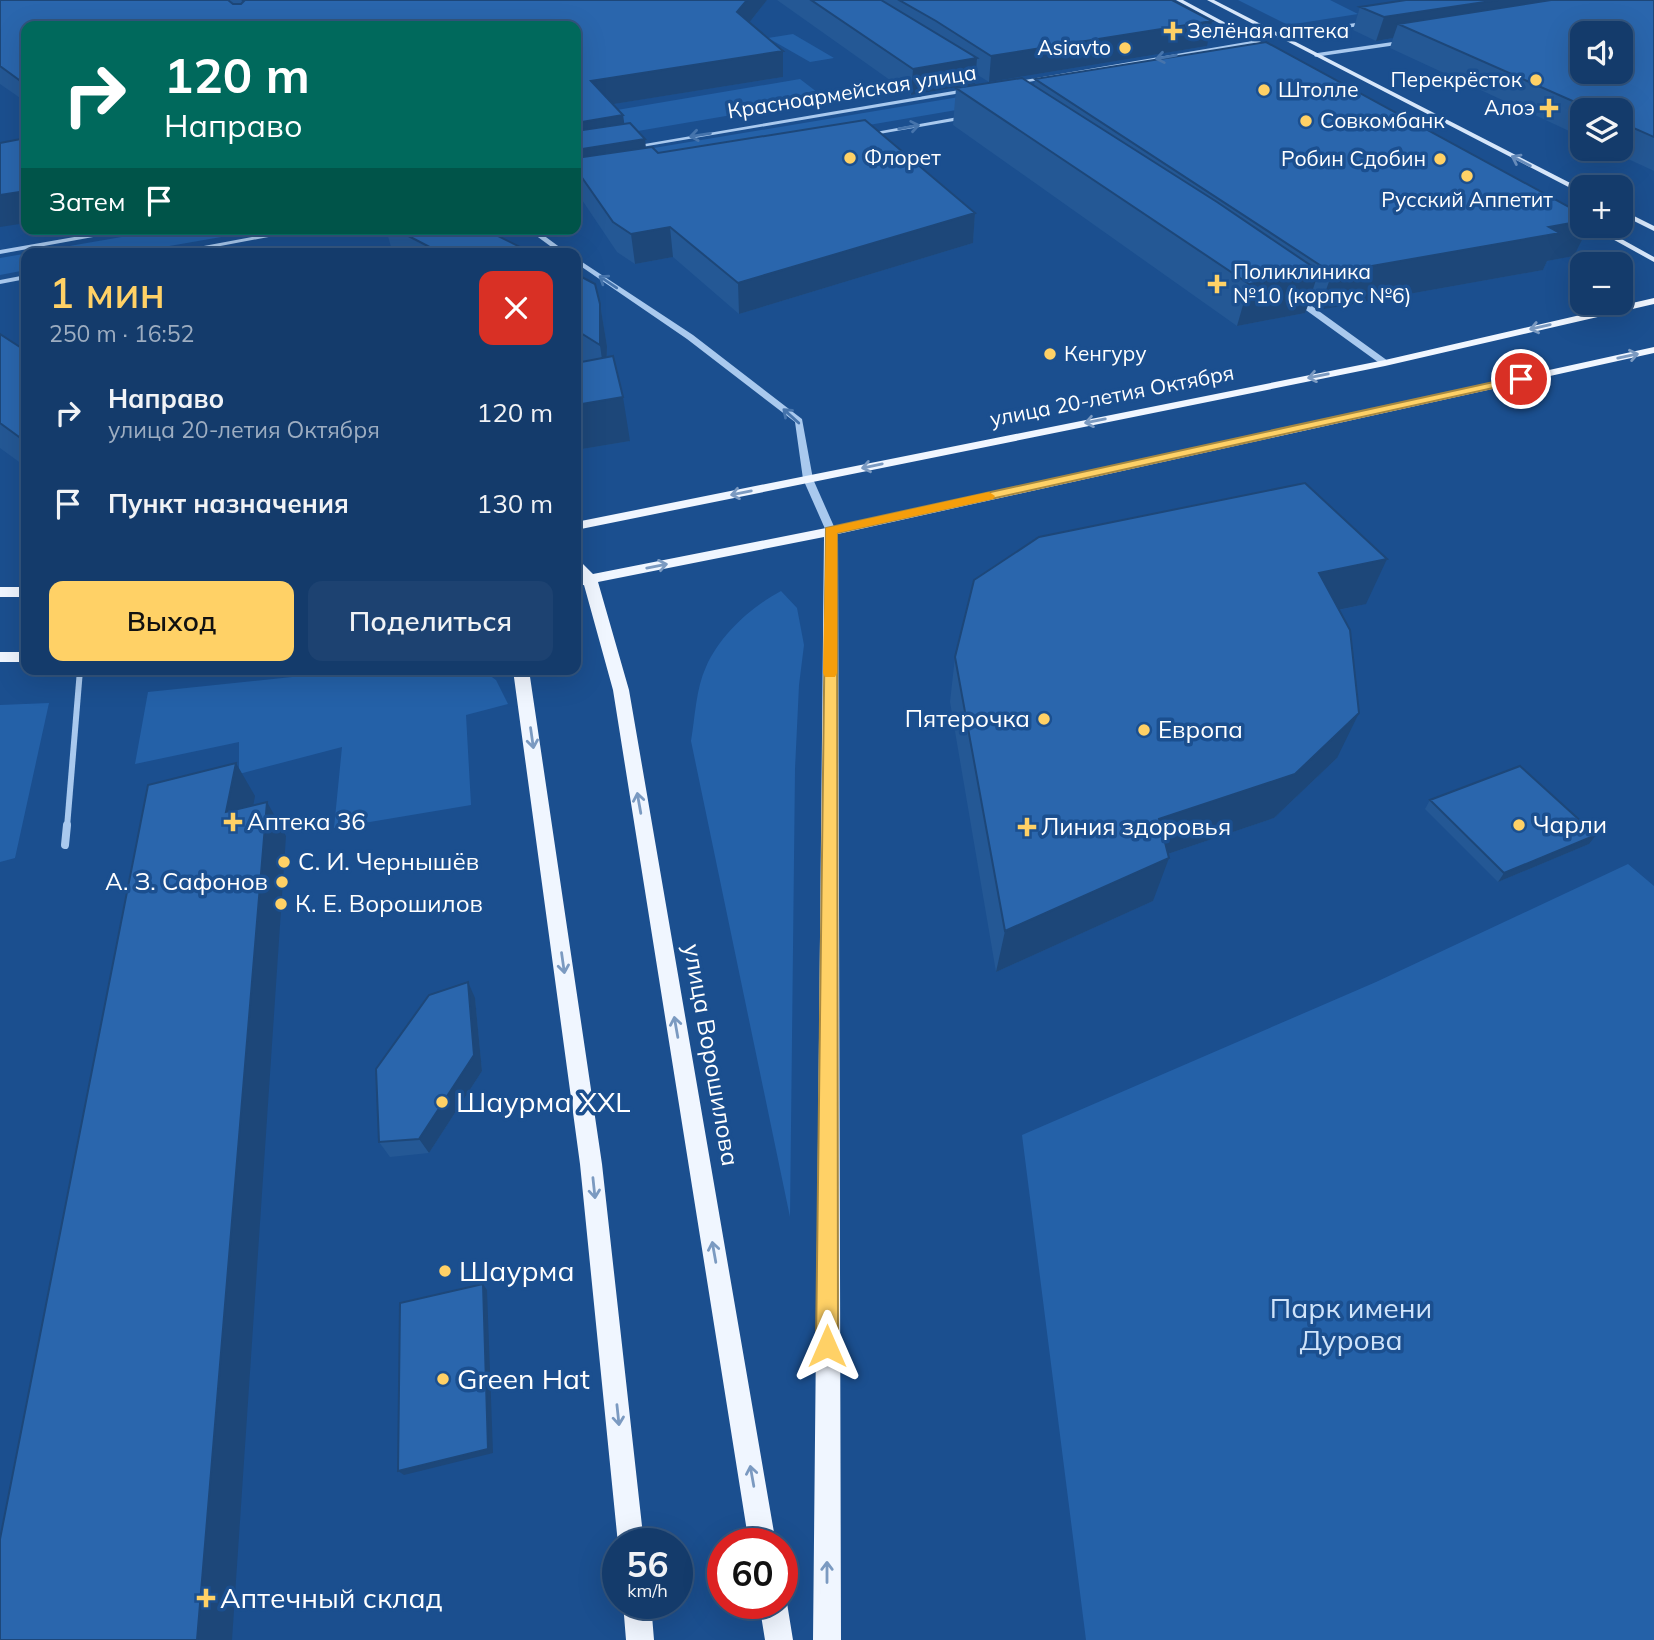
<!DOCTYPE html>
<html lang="ru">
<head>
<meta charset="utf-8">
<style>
	body { margin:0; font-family:Mulish,sans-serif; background:#1d4271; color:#f1f3f6; height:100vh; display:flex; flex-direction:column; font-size:26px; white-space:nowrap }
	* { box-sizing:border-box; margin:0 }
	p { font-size:23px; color:#9dadc1 }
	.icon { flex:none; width:38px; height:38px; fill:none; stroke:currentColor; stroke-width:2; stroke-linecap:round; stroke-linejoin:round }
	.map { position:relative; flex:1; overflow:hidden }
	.side { position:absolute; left:21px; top:248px; width:560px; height:427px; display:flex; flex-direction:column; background:#143b6b; border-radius:14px; box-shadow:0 7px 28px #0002,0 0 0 2px #33557e }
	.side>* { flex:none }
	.guide { position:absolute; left:21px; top:21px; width:560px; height:214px; border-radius:14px; box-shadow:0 7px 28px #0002,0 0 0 2px #33557e; background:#00695c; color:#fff; overflow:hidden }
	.fabs { position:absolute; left:1570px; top:21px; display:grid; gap:14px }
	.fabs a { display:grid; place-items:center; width:63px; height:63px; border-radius:14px; background:#143b6b; box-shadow:0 7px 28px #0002,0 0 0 2px #33557e; font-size:35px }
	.speed { position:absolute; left:602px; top:1528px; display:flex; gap:14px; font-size:35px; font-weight:700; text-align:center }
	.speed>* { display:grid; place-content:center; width:91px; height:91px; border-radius:50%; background:#143b6b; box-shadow:0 7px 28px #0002,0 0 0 2px #33557e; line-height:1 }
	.speed small { font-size:18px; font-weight:400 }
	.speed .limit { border:10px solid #d22; background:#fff; color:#111 }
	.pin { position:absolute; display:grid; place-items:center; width:60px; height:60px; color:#fff; margin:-30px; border:4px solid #fff; border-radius:50%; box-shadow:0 2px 7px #0007 }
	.me { position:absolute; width:77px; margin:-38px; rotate:0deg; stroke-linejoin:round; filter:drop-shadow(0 0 5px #0008) }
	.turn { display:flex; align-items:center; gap:24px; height:147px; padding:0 28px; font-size:32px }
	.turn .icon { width:91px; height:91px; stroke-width:2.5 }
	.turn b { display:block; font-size:49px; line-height:60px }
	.then { display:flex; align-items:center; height:66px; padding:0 28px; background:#0003; gap:14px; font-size:26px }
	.round { display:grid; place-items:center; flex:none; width:74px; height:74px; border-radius:14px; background:#1d4271 }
	.overview { display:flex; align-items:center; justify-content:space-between; height:119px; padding:0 28px }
	h1 { font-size:42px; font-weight:600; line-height:52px; color:#ffd166 }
	.cta { display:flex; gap:14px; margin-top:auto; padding:14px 28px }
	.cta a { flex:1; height:80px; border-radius:14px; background:#ffd166; color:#111; font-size:28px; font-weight:600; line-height:80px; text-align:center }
	.cta a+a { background:#1d4271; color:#f1f3f6 }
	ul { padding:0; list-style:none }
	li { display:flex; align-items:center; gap:21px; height:91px; padding:0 28px }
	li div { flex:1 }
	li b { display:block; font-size:26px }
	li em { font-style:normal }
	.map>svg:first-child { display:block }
	.green { fill:#2461a8 }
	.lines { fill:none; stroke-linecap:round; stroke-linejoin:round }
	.minor-far2 { stroke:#a9c9ee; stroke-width:3.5 }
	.minor-far1 { stroke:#a9c9ee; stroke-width:6 }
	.minor { stroke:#a9c9ee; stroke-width:8 }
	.tertiary { fill:#a9c9ee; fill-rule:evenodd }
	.secondary { fill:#d6e6fa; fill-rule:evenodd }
	.primary { fill:#f0f6ff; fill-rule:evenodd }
	.wall { fill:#245895 }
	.shaded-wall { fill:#1d4779 }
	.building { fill:#2a66ad; stroke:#1d4779; stroke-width:2; fill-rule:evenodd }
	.oneway { stroke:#4674ac }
	.oneway2 { stroke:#668bba }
	.oneway3 { stroke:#7b9ac1 }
	.route { fill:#ffd166; stroke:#a68842; stroke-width:2 }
	.slow { fill:#f59e0b }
	.poi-dot { fill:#ffd166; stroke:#1b4f8f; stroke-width:2.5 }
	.labels { text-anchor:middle; stroke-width:7; stroke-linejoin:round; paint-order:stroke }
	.far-poi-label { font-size:21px; fill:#fff; stroke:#1b4f8f; text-anchor:start }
	.far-street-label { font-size:21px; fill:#fff; stroke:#1b4f8f }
	.poi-label { font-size:24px; fill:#fff; stroke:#1b4f8f; text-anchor:start }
	.street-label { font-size:24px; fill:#fff; stroke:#1b4f8f }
	.near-poi-label { font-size:28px; fill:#fff; stroke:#1b4f8f; text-anchor:start }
	.near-park-label { font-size:28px; fill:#cfe3fa; stroke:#1b4f8f }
</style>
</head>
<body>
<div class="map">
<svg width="1654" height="1640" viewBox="0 0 1654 1640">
	<rect width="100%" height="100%" fill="#1b4f8f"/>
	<path class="green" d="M 1238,0 L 1330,0 L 1358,14 L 1288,25 Z
		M 793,34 L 834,58 L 810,62 L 768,38 Z
		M 800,79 L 826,99 L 632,132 L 611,111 Z
		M 959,97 L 974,107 L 576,175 L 576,161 Z
		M 168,229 L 268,229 L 123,254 L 26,254 L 26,270 L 0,275 L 0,258 Z
		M 781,591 L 797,608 L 804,645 L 799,685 L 795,769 L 790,1217 L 691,741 C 695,718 696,688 706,667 C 720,635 751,607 781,591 Z
		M 359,670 L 482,670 L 496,680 L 508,704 L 466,715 L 471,805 L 334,828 L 342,747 L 239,774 L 239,742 L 135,764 L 148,692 Z
		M 49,703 L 15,858 L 0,862 L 0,705 Z
		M 1628,864 L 1654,886 L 1654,1640 L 1086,1640 L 1022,1135 L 1376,982 Z"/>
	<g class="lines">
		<path class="minor-far2" d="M 1279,36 L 1361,24
			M 1316,55 L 1398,43"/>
		<path class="minor-far1" d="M 67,827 L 80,670"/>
		<path class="minor" d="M 65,845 L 67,825"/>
		<path class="tertiary" d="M 1258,40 L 1260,43 L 1010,85 L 1007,83 Z
			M 971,88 L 973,91 L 630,149 L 627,147 Z
			M 969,115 L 971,118 L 862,137 L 859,135 Z
			M 120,229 L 137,229 L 0,254 L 0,250 Z
			M 295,229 L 311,229 L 178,254 L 161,254 Z
			M 527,229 L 535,229 L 569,254 L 561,254 Z
			M 576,258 L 693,335 L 802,419 L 813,479 L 836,531 L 834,533 L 831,534 L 826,531 L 803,479 L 795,422 L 687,339 L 576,263 Z
			M 26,275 L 26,279 L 0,284 L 0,280 Z
			M 1292,296 L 1298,296 L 1388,361 L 1388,365 L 1382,365 L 1292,300 Z"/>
		<path class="secondary" d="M 1176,0 L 1183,0 L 1280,52 L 1275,53 Z
			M 1207,0 L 1214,0 L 1582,189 L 1582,194 Z
			M 1620,209 L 1654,226 L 1654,231 L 1620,214 Z
			M 1589,226 L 1598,226 L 1654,257 L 1654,262 Z"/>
		<path class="primary" d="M 1654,298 L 1654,304 L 1385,366 L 576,530 L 576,522 L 1385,360 Z
			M 1654,347 L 1654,353 L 838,534 L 841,1640 L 813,1640 L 824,537 L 598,582 L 629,690 L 776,1544 L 749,1544 L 613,690 L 584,585 L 576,586 L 576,578 L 579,577 L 576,573 L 576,561 L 581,562 L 593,574 L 831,527 Z
			M 0,587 L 26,587 L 26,597 L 0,597 Z
			M 0,652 L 26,652 L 26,662 L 0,662 Z
			M 513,670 L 529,670 L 602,1164 L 644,1544 L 618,1544 L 580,1164 Z
			M 782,1593 L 787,1603 L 793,1640 L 765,1640 L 759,1603 L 782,1603 Z
			M 623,1603 L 651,1603 L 654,1640 L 626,1640 Z"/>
	</g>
	<path class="wall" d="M 0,0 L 767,0 L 749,23 L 783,51 L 783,77 L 613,104 L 623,115 L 624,124 L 646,148 L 658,153 L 975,213 L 973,243 L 739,314 L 673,257 L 635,264 L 617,252 L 576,191 L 576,26 L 26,26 L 26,102 L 0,84 Z
		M 777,0 L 1172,0 L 1207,46 L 989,82 L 976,74 L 975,84 L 911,95 Z
		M 1401,0 L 1654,0 L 1654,171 L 1607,149 L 1620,149 L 1620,110 L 1582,110 L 1582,137 L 1390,48 L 1393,38 L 1376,41 L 1353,30 L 1360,7 L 1402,1 Z
		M 1035,79 L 1582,226 L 1589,226 L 1574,256 L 1547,261 L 1543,270 L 1319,310 L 1309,303 L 1305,313 L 1237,326 L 953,125 L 956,88 L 1034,86 Z
		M 386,229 L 488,229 L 488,231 L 534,254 L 393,254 Z
		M 576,274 L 600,304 L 607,346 L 607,358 L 630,441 L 576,450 Z
		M 0,334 L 26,351 L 26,467 L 0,448 Z
		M 1366,604 L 1339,610 L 1337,758 L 1274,818 L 1168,854 L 1153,901 L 996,972 L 950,702 L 955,657 Z
		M 1430,800 L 1589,844 L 1498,882 L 1425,809 Z
		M 475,998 L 482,1071 L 429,1153 L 390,1157 L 379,1142 Z"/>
	<path class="shaded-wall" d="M 747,0 L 767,0 L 738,37 L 737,12 Z
		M 1498,0 L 1638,0 L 1398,24 L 1393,38 L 1376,41 L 1384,17 Z
		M 1212,21 L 1207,46 L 989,82 L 991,56 Z
		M 783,51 L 783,77 L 595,107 L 591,81 Z
		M 977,58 L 975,84 L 911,95 L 913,69 Z
		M 623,115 L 627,142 L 645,139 L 648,167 L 576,169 L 576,123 Z
		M 26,191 L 26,223 L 0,227 L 0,195 Z
		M 975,213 L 973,243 L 739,314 L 738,283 Z
		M 1582,221 L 1582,226 L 1589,226 L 1574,256 L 1547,261 L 1543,270 L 1319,310 L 1332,273 L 1549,227 Z
		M 670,227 L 673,257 L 635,264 L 631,234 Z
		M 1319,271 L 1305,313 L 1237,326 L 1249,284 Z
		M 600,304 L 607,346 L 606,388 L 600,345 Z
		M 623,397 L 630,441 L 576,450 L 576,405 Z
		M 1387,559 L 1366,604 L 1300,618 L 1319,573 Z
		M 1359,713 L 1337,758 L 1274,818 L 1144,862 L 1159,819 Z
		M 236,763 L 255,796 L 246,845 L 226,812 Z
		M 267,802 L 286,836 L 232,1640 L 197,1640 Z
		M 1596,835 L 1589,844 L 1498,882 L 1504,873 Z
		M 1169,858 L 1153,901 L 996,972 L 1005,931 Z
		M 468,982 L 475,998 L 482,1071 L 429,1153 L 419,1139 Z
		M 483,1284 L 487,1290 L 493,1453 L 404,1475 L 398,1471 Z"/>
	<path class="building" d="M 0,0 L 228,0 L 233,4 L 241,4 L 244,1 L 242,0 L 747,0 L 737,12 L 783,51 L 591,81 L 623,115 L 576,123 L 576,26 L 26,26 L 26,85 L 0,66 Z
		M 811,0 L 881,0 L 977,58 L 913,69 Z
		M 899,0 L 1172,0 L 1212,21 L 991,56 L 936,21 Z
		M 1406,0 L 1498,0 L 1384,17 L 1360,7 Z
		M 1551,0 L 1654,0 L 1654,137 L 1620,122 L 1620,110 L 1593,110 L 1398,24 ZM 1582,33 L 1620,33 L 1620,72 L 1582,72 Z
		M 1266,42 L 1582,214 L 1582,221 L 1549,227 L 1560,233 L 1332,273 L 1035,79 Z
		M 1022,78 L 1217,202 L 1319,271 L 1249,284 L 956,88 Z
		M 865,120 L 975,213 L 738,283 L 670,227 L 631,234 L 613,222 L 576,169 L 576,158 L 652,147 L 658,153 Z
		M 630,123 L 645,139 L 576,150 L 576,131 Z
		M 26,138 L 26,191 L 0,195 L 0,143 Z
		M 395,229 L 484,229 L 534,254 L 443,254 Z
		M 576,274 L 595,284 L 600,304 L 600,345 L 576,330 Z
		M 0,334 L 26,351 L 26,442 L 0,423 Z
		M 613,356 L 623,397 L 576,405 L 576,363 Z
		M 1305,483 L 1387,559 L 1319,573 L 1350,630 L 1359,713 L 1295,774 L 1159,819 L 1169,858 L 1005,931 L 955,657 L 974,580 L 1039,537 Z
		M 236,763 L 226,812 L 267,802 L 197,1640 L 0,1640 L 0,1539 L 148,785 Z
		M 1520,766 L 1596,835 L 1504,873 L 1430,800 Z
		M 468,982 L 474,1055 L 419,1139 L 379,1142 L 376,1069 L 429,995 Z
		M 483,1284 L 488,1449 L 398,1471 L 400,1303 Z"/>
	<defs><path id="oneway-shaft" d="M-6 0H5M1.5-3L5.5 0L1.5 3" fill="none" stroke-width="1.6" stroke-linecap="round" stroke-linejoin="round" transform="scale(1.75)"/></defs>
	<g class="oneway">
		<use href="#oneway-shaft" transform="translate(1166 57) rotate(170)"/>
		<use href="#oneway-shaft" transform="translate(909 127) rotate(-10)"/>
		<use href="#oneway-shaft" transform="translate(700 135) rotate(171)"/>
		<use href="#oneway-shaft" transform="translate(608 282) rotate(-146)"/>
		<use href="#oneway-shaft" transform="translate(791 416) rotate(-138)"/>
	</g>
	<use class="oneway2" href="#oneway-shaft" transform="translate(1521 161) rotate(-153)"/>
	<g class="oneway3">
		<use href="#oneway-shaft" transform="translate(1540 327) rotate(167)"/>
		<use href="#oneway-shaft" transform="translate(1628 356) rotate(-12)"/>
		<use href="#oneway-shaft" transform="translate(1318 376) rotate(169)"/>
		<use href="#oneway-shaft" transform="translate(1095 421) rotate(169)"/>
		<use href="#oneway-shaft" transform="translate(872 466) rotate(168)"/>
		<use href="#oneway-shaft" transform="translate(741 493) rotate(169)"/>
		<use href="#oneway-shaft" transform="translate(657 566) rotate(-11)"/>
		<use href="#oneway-shaft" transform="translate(532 738) rotate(82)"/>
		<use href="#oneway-shaft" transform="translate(639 803) rotate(-100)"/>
		<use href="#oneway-shaft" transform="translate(563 963) rotate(82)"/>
		<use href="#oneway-shaft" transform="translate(676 1027) rotate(-100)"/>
		<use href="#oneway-shaft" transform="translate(594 1188) rotate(84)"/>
		<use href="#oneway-shaft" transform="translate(714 1252) rotate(-100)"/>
		<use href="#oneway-shaft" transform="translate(618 1415) rotate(84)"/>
		<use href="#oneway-shaft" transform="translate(752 1476) rotate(-100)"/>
		<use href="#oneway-shaft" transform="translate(827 1572) rotate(-90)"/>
	</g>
	<path class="route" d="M 1521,376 L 1525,377 L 1525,381 L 837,533 L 838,1346 L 835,1354 L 827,1357 L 820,1354 L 816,1346 L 826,528 Z"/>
	<path class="slow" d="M 989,492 L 995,496 L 993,499 L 837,533 L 837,673 L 835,677 L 825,677 L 823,673 L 826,528 Z"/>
	<g class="poi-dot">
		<path d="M1169.5 20.5h7v7h7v7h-7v7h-7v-7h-7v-7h7z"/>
		<circle cx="1125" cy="48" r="7"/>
		<circle cx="1536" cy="80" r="7"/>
		<circle cx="1264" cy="90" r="7"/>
		<path d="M1545.5 97.5h7v7h7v7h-7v7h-7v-7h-7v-7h7z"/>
		<circle cx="1306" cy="121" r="7"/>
		<circle cx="850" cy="158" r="7"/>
		<circle cx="1440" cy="159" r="7"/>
		<circle cx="1467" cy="176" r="7"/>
		<path d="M1213.5 273.5h7v7h7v7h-7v7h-7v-7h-7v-7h7z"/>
		<circle cx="1050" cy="354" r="7"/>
		<circle cx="1044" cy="719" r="7"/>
		<circle cx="1144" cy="730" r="7"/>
		<path d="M229.5 811.5h7v7h7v7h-7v7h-7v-7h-7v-7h7z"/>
		<circle cx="1519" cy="825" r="7"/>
		<path d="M1023.5 816.5h7v7h7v7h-7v7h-7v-7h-7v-7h7z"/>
		<circle cx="284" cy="862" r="7"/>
		<circle cx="282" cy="882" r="7"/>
		<circle cx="281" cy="904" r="7"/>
		<circle cx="442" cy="1102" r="7"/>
		<circle cx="445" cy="1271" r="7"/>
		<circle cx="443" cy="1379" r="7"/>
		<path d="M202.5 1587.5h7v7h7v7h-7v7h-7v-7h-7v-7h7z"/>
	</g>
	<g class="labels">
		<g class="far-poi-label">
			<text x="1187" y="38">Зелёная аптека</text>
			<text x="1111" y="55" text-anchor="end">Asiavto</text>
			<text x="1522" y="87" text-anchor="end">Перекрёсток</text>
			<text x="1278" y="97">Штолле</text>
			<text x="1535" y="115" text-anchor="end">Алоэ</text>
			<text x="1320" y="128">Совкомбанк</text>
			<text x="864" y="165">Флорет</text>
			<text x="1426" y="166" text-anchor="end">Робин Сдобин</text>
			<text x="1467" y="207" text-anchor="middle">Русский Аппетит</text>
			<text x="1233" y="279">Поликлиника<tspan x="1233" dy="24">№10 (корпус №6)</tspan></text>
			<text x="1064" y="361">Кенгуру</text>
		</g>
		<g class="far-street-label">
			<text transform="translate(852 92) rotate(-9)" y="7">Красноармейская улица</text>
			<text transform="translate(1112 396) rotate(-11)" y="7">улица 20-летия Октября</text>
		</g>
		<g class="poi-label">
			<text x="1030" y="727" text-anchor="end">Пятерочка</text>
			<text x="1158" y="738">Европа</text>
			<text x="247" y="830">Аптека 36</text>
			<text x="1533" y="833">Чарли</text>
			<text x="1041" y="835">Линия здоровья</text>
			<text x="298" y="870">С. И. Чернышёв</text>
			<text x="268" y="890" text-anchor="end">А. З. Сафонов</text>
			<text x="295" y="912">К. Е. Ворошилов</text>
		</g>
		<g class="street-label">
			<text transform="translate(711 1055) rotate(80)" y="8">улица Ворошилова</text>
		</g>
		<g class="near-poi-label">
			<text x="456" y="1112">Шаурма XXL</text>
			<text x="459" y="1281">Шаурма</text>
			<text x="457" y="1389">Green Hat</text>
			<text x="220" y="1608">Аптечный склад</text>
		</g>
		<g class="near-park-label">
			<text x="1351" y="1318">Парк имени<tspan x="1351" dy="32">Дурова</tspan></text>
		</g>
	</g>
</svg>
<div class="fabs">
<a><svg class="icon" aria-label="sound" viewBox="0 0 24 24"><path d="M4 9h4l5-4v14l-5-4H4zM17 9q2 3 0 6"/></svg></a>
<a><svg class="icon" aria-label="layers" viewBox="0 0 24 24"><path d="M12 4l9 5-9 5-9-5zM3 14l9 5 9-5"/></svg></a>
<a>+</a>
<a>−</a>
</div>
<div class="speed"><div>56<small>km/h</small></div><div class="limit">60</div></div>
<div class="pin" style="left:1521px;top:379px;background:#d93025"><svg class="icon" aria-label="arrive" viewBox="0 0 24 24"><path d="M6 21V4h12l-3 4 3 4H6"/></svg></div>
<svg class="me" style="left:827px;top:1346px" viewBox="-20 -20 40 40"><path d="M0-17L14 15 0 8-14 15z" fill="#ffd166" stroke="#fff" stroke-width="4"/></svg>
<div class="guide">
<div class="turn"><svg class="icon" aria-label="right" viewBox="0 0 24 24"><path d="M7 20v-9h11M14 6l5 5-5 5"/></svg><div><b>120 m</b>Направо</div></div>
<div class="then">Затем<svg class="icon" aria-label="arrive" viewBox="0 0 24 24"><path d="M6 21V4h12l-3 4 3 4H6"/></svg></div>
</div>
<section class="side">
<div class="overview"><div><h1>1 мин</h1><p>250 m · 16:52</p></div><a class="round" style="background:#d93025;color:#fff"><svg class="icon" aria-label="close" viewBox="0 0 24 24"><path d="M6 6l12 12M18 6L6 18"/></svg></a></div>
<ul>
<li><svg class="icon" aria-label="right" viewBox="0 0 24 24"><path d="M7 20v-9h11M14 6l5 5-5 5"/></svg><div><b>Направо</b><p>улица 20-летия Октября</p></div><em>120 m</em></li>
<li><svg class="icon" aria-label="arrive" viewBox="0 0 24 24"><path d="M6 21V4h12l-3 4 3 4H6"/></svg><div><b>Пункт назначения</b></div><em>130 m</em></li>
</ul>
<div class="cta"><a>Выход</a><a>Поделиться</a></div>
</section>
</div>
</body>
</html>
